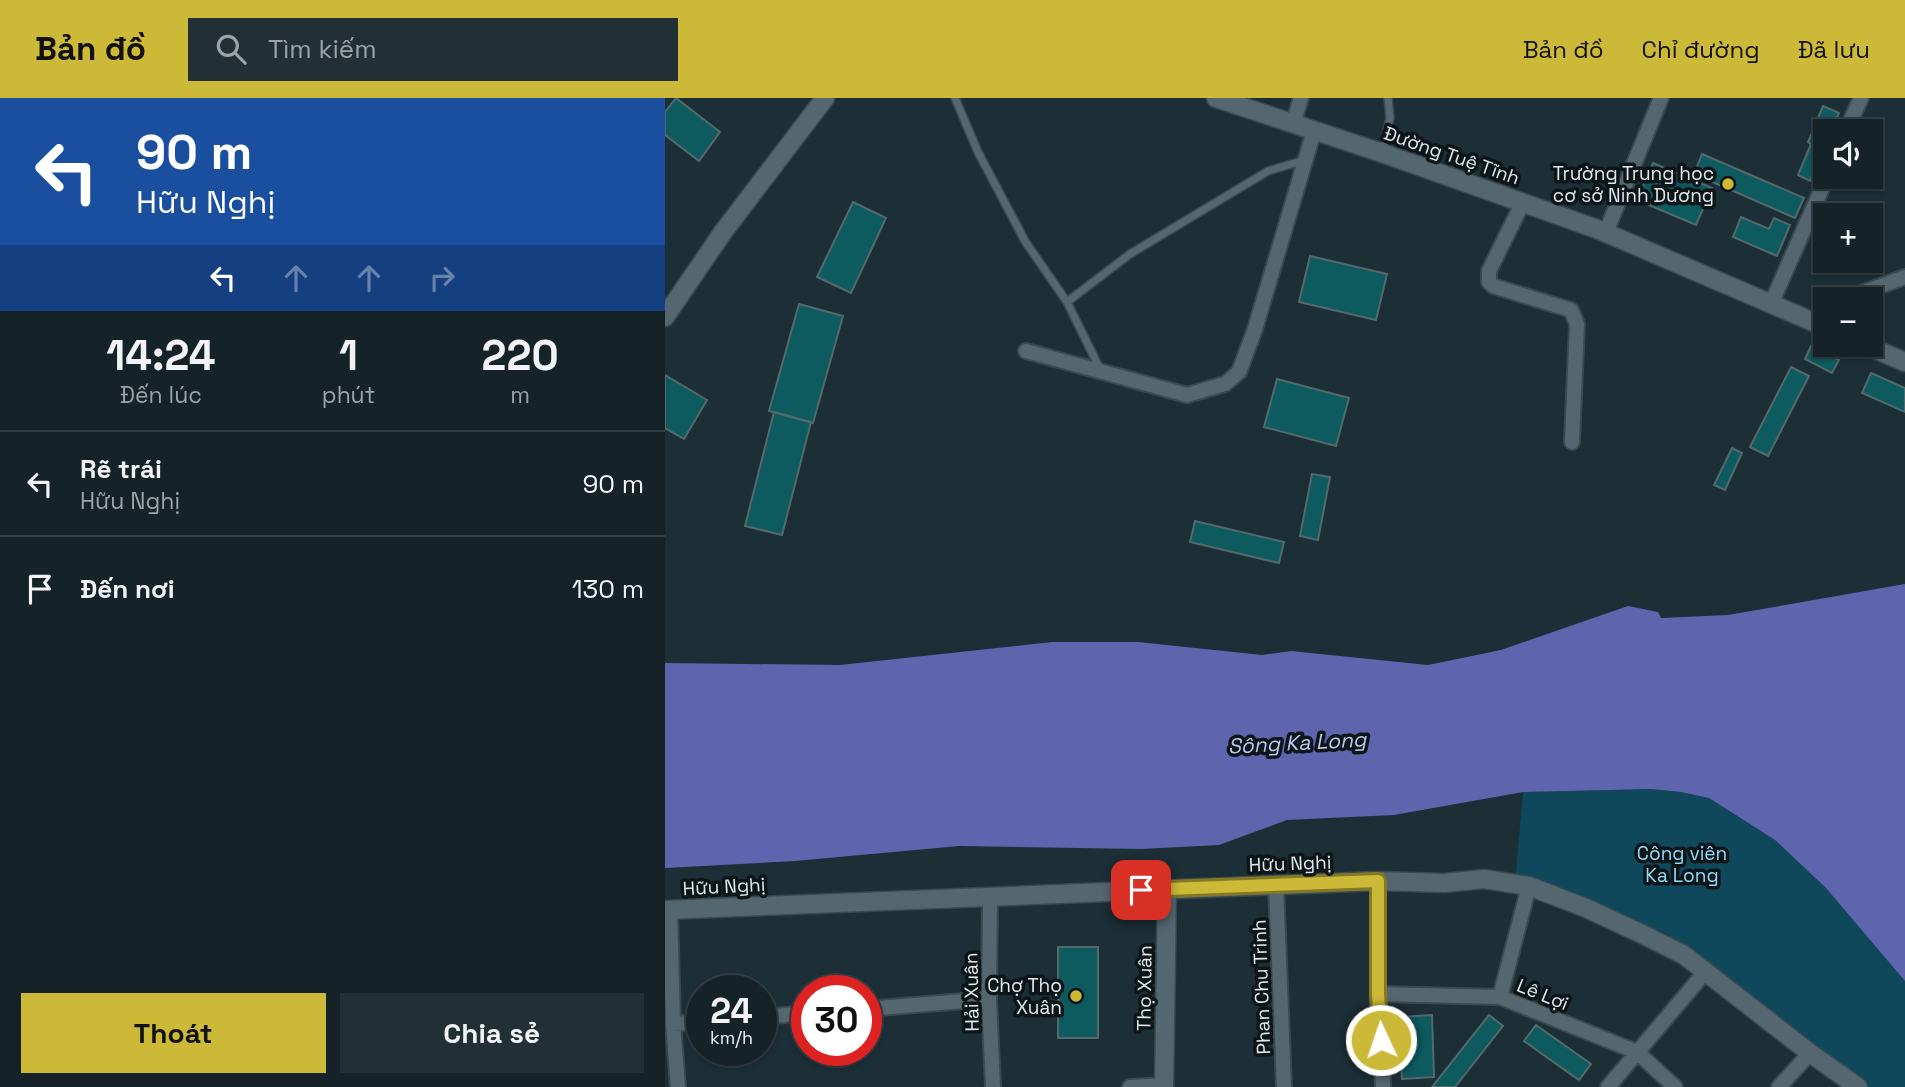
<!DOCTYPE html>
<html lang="vi">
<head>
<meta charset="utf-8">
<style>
	body { margin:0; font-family:"Space Grotesk",sans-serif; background:#222f34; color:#f1f3f6; height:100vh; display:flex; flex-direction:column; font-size:26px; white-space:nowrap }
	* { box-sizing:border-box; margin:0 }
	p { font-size:23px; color:#9da4a8 }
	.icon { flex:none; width:38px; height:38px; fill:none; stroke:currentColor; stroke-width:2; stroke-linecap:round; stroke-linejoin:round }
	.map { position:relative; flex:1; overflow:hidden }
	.side { display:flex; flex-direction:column; background:#152228; width:665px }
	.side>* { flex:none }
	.top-card { background:#1a4fa0; color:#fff; overflow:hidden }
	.tools { position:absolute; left:1148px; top:21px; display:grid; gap:14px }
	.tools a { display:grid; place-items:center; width:70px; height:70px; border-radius:0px; background:#152228; box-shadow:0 2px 5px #0004,0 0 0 2px #343f45; font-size:35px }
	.speed { position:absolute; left:21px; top:877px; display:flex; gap:14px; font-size:35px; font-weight:700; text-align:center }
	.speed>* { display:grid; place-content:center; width:91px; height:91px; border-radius:50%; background:#152228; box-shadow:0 2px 5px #0004,0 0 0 2px #343f45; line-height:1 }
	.speed small { font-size:18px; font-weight:400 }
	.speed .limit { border:10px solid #d22; background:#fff; color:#111 }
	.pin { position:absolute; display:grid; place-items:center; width:60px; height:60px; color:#fff; margin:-30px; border-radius:14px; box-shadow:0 4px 10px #0006 }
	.me { position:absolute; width:77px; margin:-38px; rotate:357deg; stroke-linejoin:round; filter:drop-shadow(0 0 5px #0008) }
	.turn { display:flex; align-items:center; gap:24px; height:147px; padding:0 21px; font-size:32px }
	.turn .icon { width:91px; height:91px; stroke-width:2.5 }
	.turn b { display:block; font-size:49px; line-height:60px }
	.lanes { display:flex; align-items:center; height:66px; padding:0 21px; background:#0003; justify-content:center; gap:35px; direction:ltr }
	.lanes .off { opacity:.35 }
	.eta { display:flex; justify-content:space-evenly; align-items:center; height:119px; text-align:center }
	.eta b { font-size:42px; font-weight:700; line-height:49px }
	.action { display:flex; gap:14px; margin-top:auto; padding:14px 21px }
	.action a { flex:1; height:80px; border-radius:0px; background:#ccb938; color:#111; font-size:28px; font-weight:700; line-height:80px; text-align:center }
	.action a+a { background:#222f34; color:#f1f3f6 }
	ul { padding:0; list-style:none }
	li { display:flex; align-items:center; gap:21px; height:105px; padding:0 21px; border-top:2px solid #343f45 }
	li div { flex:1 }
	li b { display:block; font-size:26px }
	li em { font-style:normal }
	header { display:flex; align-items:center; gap:42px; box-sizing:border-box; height:98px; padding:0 35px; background:#ccb938; color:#111 }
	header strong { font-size:33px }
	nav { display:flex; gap:38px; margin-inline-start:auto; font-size:24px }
	.search { width:490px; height:63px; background:#222f34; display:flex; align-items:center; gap:18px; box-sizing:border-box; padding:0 24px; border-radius:0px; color:#9da4a8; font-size:26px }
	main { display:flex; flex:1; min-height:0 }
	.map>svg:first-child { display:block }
	.green { fill:#0f475b }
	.water { fill:#5e65ae }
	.building { fill:#0d5a5f; stroke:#53696b; stroke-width:2 }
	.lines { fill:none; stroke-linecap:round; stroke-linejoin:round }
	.service-casing { stroke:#39494f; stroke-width:10 }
	.minor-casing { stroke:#39494f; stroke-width:18 }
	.tertiary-casing { stroke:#39494f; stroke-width:21 }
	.service { stroke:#546770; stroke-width:7 }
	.minor { stroke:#546770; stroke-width:14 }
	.tertiary { stroke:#546770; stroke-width:18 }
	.route-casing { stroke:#857824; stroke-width:18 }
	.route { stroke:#ccb938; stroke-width:12 }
	.poi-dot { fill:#ccb938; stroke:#0d1518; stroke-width:2.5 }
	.labels { text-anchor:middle; stroke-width:7; stroke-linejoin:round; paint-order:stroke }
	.street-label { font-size:19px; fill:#dfeaef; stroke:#0d1518 }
	.poi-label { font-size:19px; fill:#dfeaef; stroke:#0d1518; text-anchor:end }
	.park-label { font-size:19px; fill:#90dbfb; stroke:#0d1518 }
	.water-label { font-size:21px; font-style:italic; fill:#bec5ee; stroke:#0d1518 }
</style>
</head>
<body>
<header>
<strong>Bản đồ</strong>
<div class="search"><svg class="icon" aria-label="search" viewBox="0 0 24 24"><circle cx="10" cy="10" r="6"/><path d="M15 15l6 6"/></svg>Tìm kiếm</div>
<nav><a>Bản đồ</a><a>Chỉ đường</a><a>Đã lưu</a></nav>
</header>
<main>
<section class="side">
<div class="top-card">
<div class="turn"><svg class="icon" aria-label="left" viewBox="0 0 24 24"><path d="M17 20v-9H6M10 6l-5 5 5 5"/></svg><div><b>90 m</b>Hữu Nghị</div></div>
<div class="lanes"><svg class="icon" aria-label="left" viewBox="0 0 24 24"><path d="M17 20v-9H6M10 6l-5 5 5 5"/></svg><svg class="icon off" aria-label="ahead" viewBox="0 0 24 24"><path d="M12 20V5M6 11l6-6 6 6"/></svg><svg class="icon off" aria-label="ahead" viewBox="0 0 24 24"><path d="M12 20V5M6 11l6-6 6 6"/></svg><svg class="icon off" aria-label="right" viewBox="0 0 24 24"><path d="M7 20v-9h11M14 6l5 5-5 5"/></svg></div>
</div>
<div class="eta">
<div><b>14:24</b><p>Đến lúc</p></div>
<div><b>1</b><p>phút</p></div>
<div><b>220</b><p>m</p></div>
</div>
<ul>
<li><svg class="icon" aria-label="left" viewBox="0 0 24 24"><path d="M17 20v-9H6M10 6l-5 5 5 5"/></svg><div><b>Rẽ trái</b><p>Hữu Nghị</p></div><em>90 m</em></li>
<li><svg class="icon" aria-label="arrive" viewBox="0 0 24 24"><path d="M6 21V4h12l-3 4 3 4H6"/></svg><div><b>Đến nơi</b></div><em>130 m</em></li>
</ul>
<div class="action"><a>Thoát</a><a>Chia sẻ</a></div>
</section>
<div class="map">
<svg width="1240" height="989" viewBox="0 0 1240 989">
	<rect width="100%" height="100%" fill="#1c2e36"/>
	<path class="green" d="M 986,691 L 1016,694 L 1044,700 L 1110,742 L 1161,790 L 1203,838 L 1240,883 L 1240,989 L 1186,989 L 1032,858 L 999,834 L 850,785 L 858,694 Z"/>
	<path class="water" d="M 1240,486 L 1240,883 L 1161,790 L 1110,742 L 1044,700 L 1016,694 L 986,691 L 858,694 L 729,717 L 622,722 L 554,747 L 476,751 L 294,748 L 130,763 L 0,770 L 0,565 L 175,567 L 387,544 L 473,544 L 597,557 L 626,553 L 763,567 L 836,552 L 963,508 L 993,514 L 996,520 L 1063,517 Z"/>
	<path class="building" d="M 11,0 L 55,34 L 34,63 L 0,37 L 0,14 Z
		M 1158,8 L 1174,15 L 1166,33 L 1160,33 L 1160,47 L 1145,83 L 1133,77 L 1146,46 L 1143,44 Z
		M 1037,56 L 1139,100 L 1130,120 L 1029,76 Z
		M 988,65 L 1047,90 L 1031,127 L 972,102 Z
		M 188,104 L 221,120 L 186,195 L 152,179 Z
		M 1076,119 L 1104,131 L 1109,120 L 1125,127 L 1112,158 L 1068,139 Z
		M 645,158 L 722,176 L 711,222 L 634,204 Z
		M 134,206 L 178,218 L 148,325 L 104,313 Z
		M 1146,248 L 1174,262 L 1167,275 L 1140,261 Z
		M 1126,269 L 1144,278 L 1103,358 L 1085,349 Z
		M 1206,275 L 1240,290 L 1240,314 L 1197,295 Z
		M 0,277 L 42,302 L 19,341 L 0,330 Z
		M 612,281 L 684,300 L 671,348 L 599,329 Z
		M 109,314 L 146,324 L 117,437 L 80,428 Z
		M 1067,350 L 1077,355 L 1060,392 L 1049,387 Z
		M 647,376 L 665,379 L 653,442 L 635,438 Z
		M 530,423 L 619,444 L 614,465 L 525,444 Z
		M 393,849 L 433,849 L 433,940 L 393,940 Z
		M 767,917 L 769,979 L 737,981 L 734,919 Z
		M 824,917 L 838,928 L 790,989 L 767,989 Z
		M 871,927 L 926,966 L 914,982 L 859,943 Z"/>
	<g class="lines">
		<defs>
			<path id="service" d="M 290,0 L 313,54 L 360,143 L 402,204 L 436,273
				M 717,54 L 725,20 L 723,0
				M 402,204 L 465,156 L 603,73 L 640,62"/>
			<path id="minor" d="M 628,26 L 636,0
				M 1181,33 L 1196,0
				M 858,104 L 824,173 L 824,184 L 828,188 L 906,212 L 912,226 L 907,344
				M 941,134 L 996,0
				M 1180,201 L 1240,179
				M 1106,206 L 1162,79
				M 361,253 L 522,297 L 560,286 L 574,274 L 590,231 L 649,33
				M 713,783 L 713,896 L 718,989
				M 611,787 L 619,989
				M 325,799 L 324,901 L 328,989
				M 5,811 L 8,926 L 13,989
				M 713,896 L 835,899 L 972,954 L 1010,989
				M 835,899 L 864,788
				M 201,911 L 324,901
				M 96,919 L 142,915
				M 8,926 L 37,924
				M 465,989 L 499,987
				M 943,989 L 1041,873
				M 1114,989 L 1145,955"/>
			<path id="tertiary" d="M 551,0 L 717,55 L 932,131 L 1160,229
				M 0,219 L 58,134 L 160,0
				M 1200,247 L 1240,264
				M 0,812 L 713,783 L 779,785 L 819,781 L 864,788 L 921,810 L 977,836 L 1019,857 L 1145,955 L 1193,989
				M 499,989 L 502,791"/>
		</defs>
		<use href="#service" class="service-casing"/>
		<use href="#minor" class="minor-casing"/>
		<use href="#tertiary" class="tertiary-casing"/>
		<use href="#service" class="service"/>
		<use href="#minor" class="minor"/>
		<use href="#tertiary" class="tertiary"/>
	</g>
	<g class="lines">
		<defs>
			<path id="route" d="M 476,792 L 713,783 L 713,896 L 716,942"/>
		</defs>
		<use href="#route" class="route-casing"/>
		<use href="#route" class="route"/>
	</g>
	<g class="poi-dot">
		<circle cx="1063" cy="86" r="7"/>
		<circle cx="411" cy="898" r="7"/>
	</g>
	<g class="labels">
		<g class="street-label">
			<text transform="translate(787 57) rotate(19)" y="7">Đường Tuệ Tĩnh</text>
			<text transform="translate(625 765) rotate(-2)" y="7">Hữu Nghị</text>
			<text transform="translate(59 788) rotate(-3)" y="7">Hữu Nghị</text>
			<text transform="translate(596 889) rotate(-92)" y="7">Phan Chu Trinh</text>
			<text transform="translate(479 890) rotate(-89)" y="7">Thọ Xuân</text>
			<text transform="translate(306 894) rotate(-91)" y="7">Hải Xuân</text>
			<text transform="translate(878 896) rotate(22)" y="7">Lê Lợi</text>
		</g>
		<g class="poi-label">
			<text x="1049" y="82">Trường Trung học<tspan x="1049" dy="22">cơ sở Ninh Dương</tspan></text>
			<text x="397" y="894">Chợ Thọ<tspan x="397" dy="22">Xuân</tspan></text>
		</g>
		<g class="park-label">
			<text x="1017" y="762">Công viên<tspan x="1017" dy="22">Ka Long</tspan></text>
		</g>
		<g class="water-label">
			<text transform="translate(632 645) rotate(-3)" y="7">Sông Ka Long</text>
		</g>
	</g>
</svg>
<div class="tools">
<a><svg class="icon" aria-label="sound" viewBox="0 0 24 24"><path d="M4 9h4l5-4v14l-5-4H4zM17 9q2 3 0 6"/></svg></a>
<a>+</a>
<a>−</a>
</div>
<div class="speed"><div>24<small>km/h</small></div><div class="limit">30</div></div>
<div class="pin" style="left:476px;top:792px;background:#d93025"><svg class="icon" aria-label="arrive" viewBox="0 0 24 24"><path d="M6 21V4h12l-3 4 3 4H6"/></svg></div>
<svg class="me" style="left:716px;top:942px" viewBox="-20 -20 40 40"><circle r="17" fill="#ccb938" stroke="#fff" stroke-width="3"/><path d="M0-11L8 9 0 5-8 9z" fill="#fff"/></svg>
</div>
</main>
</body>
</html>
